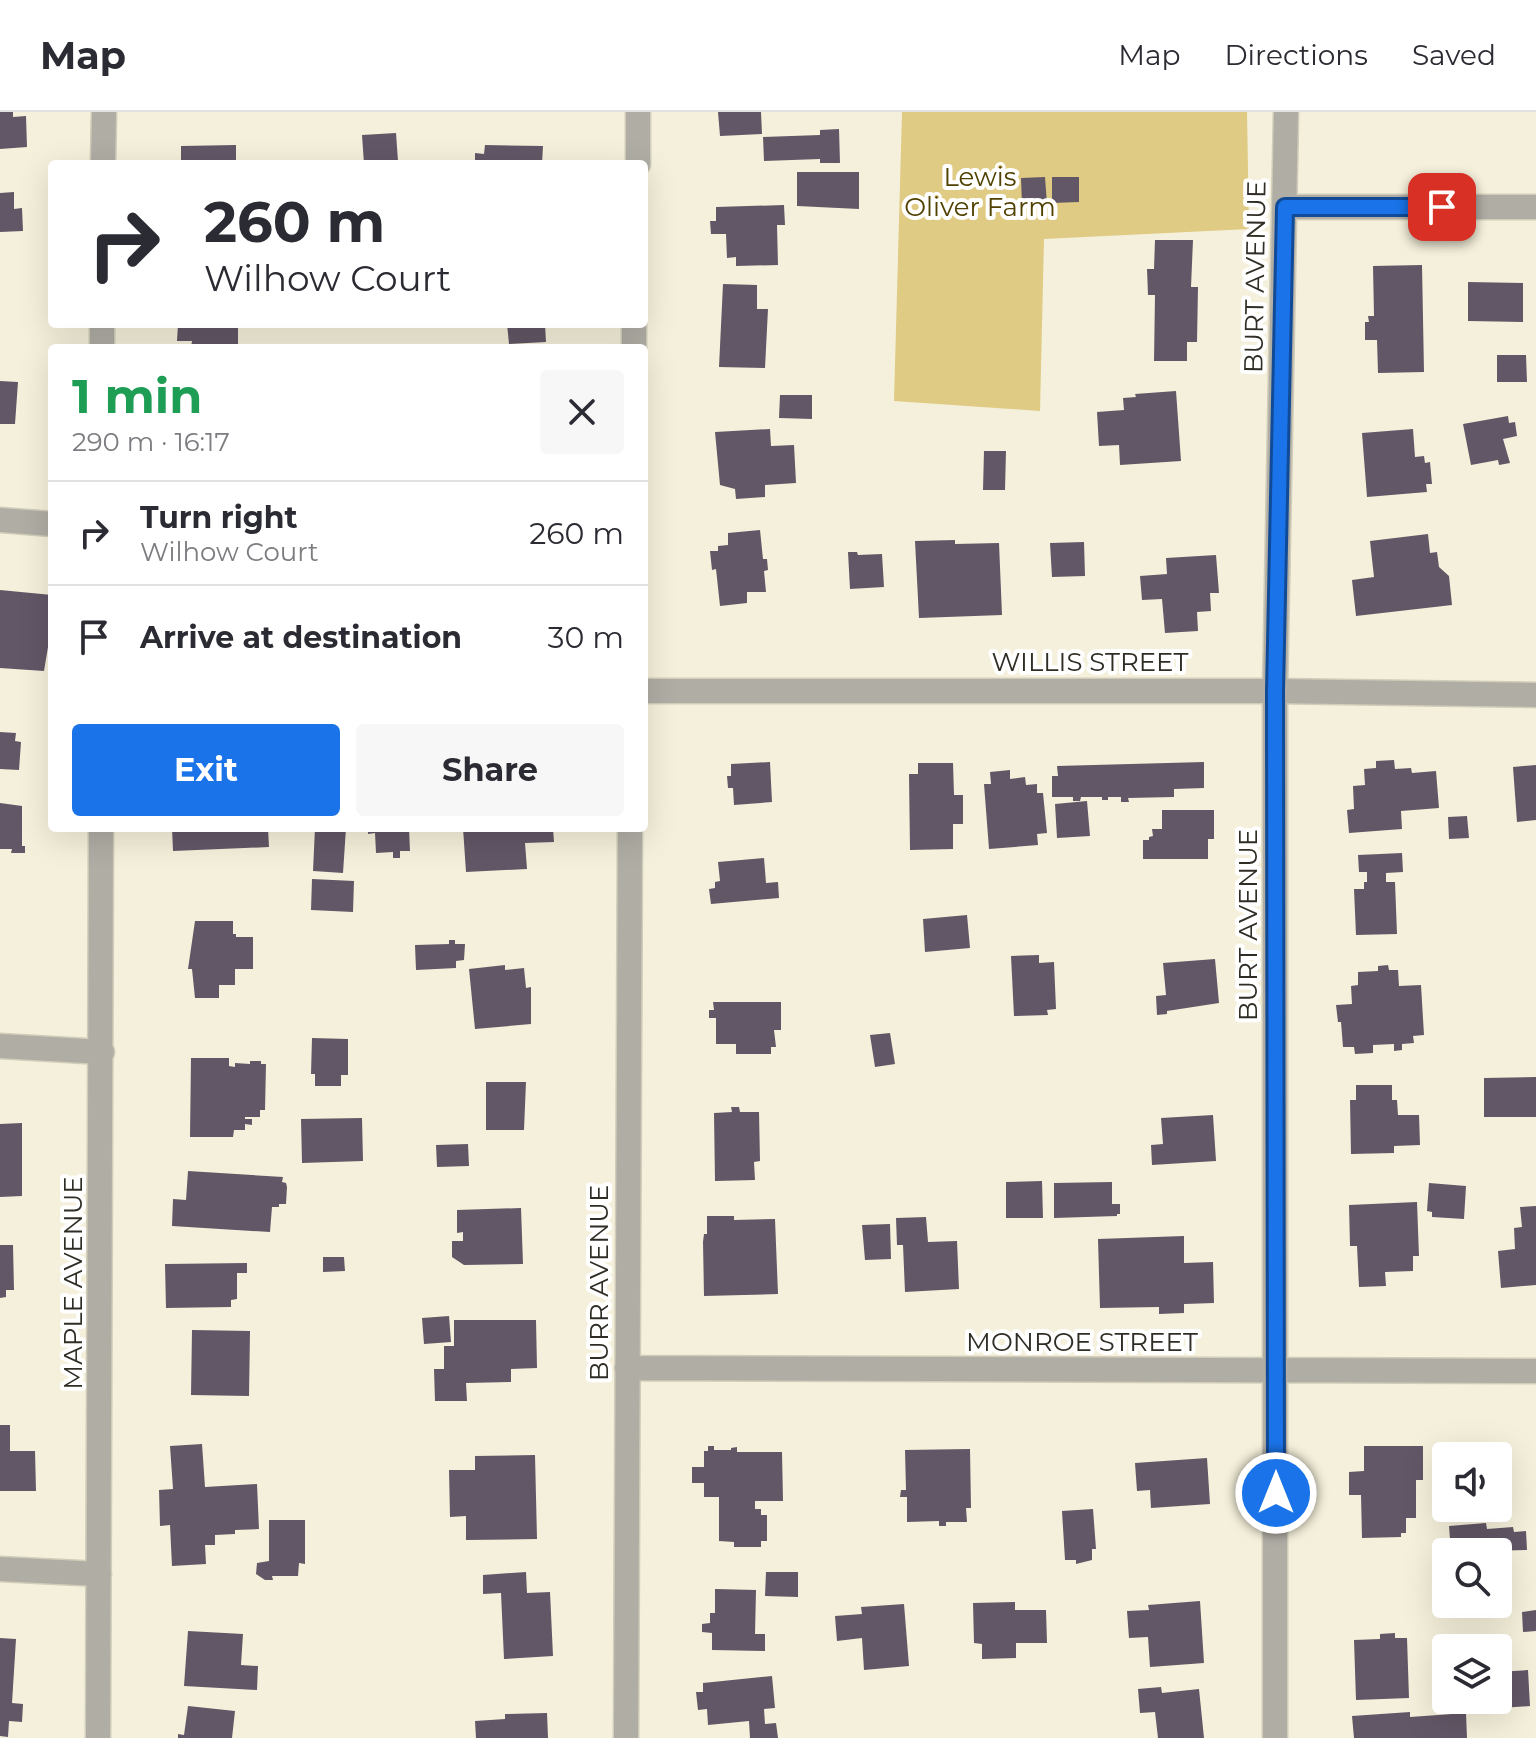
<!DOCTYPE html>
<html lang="en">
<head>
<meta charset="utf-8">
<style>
	body { margin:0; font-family:Montserrat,sans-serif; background:#f7f7f7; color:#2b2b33; height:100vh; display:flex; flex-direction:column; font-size:30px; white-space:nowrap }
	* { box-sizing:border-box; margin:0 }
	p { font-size:26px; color:#7c7c81 }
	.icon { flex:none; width:44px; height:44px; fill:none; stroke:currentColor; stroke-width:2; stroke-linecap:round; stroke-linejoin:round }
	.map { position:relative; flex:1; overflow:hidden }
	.side { position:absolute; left:48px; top:232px; width:600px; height:488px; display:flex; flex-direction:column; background:#fff; border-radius:8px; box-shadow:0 8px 32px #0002 }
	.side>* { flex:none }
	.top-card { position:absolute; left:48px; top:48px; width:600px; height:168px; border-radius:8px; box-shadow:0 8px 32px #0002; background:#fff; color:#2b2b33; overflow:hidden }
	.buttons { position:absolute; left:1432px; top:1330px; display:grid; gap:16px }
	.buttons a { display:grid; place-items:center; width:80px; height:80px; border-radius:8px; background:#fff; box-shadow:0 8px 32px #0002; font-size:40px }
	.pin { position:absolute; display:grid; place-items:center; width:68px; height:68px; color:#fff; margin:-34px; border-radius:16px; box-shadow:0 4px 12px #0006 }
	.me { position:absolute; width:88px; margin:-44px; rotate:0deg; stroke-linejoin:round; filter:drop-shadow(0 0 6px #0008) }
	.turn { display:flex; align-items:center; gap:28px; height:168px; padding:0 24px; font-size:36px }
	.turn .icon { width:104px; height:104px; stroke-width:2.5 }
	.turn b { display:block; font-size:56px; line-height:68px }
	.round { display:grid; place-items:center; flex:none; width:84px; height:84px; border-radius:8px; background:#f7f7f7 }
	.headline { display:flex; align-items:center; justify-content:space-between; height:136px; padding:0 24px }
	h1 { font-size:48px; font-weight:700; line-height:60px; color:#1e9e55 }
	.action { display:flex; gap:16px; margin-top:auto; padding:16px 24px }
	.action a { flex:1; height:92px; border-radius:8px; background:#1a73e8; color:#fff; font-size:32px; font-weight:700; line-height:92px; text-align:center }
	.action a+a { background:#f7f7f7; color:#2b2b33 }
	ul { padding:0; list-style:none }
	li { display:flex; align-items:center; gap:24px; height:104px; padding:0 24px; border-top:2px solid #e1e1e2 }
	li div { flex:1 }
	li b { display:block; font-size:30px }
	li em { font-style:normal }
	header { display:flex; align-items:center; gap:48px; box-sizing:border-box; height:112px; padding:0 40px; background:#fff; border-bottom:2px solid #e1e1e2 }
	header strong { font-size:38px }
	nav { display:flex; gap:44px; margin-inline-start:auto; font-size:28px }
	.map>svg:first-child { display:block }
	.green { fill:#dfcb84 }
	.building { fill:#625766 }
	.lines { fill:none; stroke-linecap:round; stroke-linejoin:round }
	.street-casing { stroke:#d1cdba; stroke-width:27 }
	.street { stroke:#afada4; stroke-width:24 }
	.route-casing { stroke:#114b97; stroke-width:20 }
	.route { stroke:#1a73e8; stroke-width:14 }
	.labels { text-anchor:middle; stroke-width:8; stroke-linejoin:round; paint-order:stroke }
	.park-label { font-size:26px; fill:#504100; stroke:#fff }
	.street-label { font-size:26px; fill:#2f2d25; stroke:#fff }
</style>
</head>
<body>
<header>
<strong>Map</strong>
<nav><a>Map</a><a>Directions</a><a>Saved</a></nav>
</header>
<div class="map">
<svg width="1536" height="1626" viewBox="0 0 1536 1626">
	<rect width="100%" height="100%" fill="#f5f0db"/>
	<path class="green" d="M 902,0 L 1247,0 L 1249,117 L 1044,127 L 1040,299 L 894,289 Z"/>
	<path class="building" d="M 0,0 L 13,0 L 13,5 L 26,4 L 27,35 L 0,37 Z
		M 718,0 L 761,0 L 762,22 L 720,24 Z
		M 839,17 L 840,51 L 820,51 L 820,47 L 764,49 L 763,25 L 820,23 L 820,18 Z
		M 396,21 L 398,49 L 364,52 L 362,23 Z
		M 236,33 L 236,52 L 181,52 L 181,34 Z
		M 485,33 L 543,34 L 542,52 L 439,52 L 439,49 L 475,49 L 475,41 L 484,42 Z
		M 797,60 L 859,60 L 859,97 L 797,94 Z
		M 1045,65 L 1047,92 L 1022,93 L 1021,66 Z
		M 1052,65 L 1079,65 L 1079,90 L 1052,91 Z
		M 14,80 L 14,97 L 22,96 L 23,119 L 0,120 L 0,81 Z
		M 784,93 L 785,113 L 777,113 L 778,153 L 736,154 L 736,145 L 727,146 L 726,122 L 711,122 L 710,109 L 716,109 L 716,95 Z
		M 1155,128 L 1193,128 L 1191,175 L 1198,175 L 1197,230 L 1187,230 L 1187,249 L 1154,249 L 1155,183 L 1148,183 L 1147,157 L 1154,157 Z
		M 1422,153 L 1424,260 L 1378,261 L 1377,228 L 1365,228 L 1365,210 L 1369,210 L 1368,204 L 1374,204 L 1373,154 Z
		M 1468,170 L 1523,171 L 1523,210 L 1468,209 Z
		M 723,172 L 757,173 L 757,197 L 768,197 L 765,256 L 719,255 Z
		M 178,212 L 238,212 L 238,236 L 191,235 L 192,229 L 177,229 Z
		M 507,212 L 545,212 L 546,230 L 509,232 Z
		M 1497,243 L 1526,243 L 1527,270 L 1497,270 Z
		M 0,269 L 18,270 L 15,312 L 0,312 Z
		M 1176,279 L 1181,349 L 1120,353 L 1119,333 L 1099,334 L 1097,300 L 1124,298 L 1123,286 L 1136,285 L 1135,282 Z
		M 780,283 L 812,283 L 812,307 L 779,306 Z
		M 1508,304 L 1509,311 L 1515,310 L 1517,324 L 1503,327 L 1510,351 L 1499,353 L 1498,348 L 1471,353 L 1463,312 Z
		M 770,317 L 771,334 L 794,333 L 796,371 L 765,373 L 765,385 L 736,387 L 735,377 L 720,373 L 715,320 Z
		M 1413,317 L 1415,345 L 1424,344 L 1425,351 L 1430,350 L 1432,372 L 1426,372 L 1427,380 L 1367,385 L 1362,321 Z
		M 984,339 L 1006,339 L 1005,378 L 983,378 Z
		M 760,418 L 763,447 L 767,447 L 768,458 L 764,459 L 766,480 L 747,480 L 747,491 L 720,494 L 716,457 L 712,458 L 710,439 L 718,439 L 718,434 L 728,433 L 728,421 Z
		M 1428,422 L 1430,441 L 1437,440 L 1439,455 L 1449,464 L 1452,493 L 1356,504 L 1352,468 L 1374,465 L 1370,429 Z
		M 955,428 L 955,432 L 999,431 L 1002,503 L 919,506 L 915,429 Z
		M 1084,430 L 1085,464 L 1052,465 L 1050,431 Z
		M 848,440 L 857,440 L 858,443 L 882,442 L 884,475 L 850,477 Z
		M 1216,443 L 1219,481 L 1210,481 L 1211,499 L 1197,500 L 1198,519 L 1165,521 L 1162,487 L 1142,488 L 1140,464 L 1167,462 L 1166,446 Z
		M 0,478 L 52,483 L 52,529 L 49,529 L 44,559 L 0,556 Z
		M 0,620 L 16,621 L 15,629 L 21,630 L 19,658 L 0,657 Z
		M 1394,648 L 1395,657 L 1411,656 L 1412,661 L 1436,659 L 1439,696 L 1401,699 L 1402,717 L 1349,721 L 1347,698 L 1354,697 L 1353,674 L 1365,673 L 1364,657 L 1376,656 L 1376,649 Z
		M 770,650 L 772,690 L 734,693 L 733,676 L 728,676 L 727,664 L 731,664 L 731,652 Z
		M 1204,650 L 1204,676 L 1174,677 L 1174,685 L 1128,686 L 1129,690 L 1121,690 L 1121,685 L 1108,685 L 1108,688 L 1102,688 L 1102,685 L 1081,685 L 1080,689 L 1073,689 L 1073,685 L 1052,685 L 1052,664 L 1058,664 L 1057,654 Z
		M 918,651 L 953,651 L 954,683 L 963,683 L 963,712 L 953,712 L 953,737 L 910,738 L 909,662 L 918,662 Z
		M 1536,653 L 1536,708 L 1517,710 L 1513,655 Z
		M 1010,658 L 1010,667 L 1025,665 L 1026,673 L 1037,672 L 1037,681 L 1043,681 L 1047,721 L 1037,722 L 1038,733 L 989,737 L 984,672 L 991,672 L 990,660 Z
		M 1087,689 L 1090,724 L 1057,726 L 1055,692 Z
		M 0,691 L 22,694 L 22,734 L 25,734 L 25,741 L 11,741 L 12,737 L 0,737 Z
		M 1162,698 L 1214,698 L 1214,727 L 1208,727 L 1208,747 L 1143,747 L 1143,728 L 1149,728 L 1149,725 L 1153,724 L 1152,717 L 1162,717 Z
		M 1467,704 L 1469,726 L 1449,727 L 1448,705 Z
		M 172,716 L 268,716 L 269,735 L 173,739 Z
		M 315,716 L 346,716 L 343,761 L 313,759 Z
		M 368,716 L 409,716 L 410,739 L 400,739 L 400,746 L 393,746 L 393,740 L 376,741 L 375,721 L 368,722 Z
		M 463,716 L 553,716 L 554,730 L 525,731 L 527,757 L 466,760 Z
		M 1402,741 L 1403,760 L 1386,761 L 1386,770 L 1395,770 L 1397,822 L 1356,823 L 1354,777 L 1364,777 L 1364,770 L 1367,770 L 1367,760 L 1359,760 L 1358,743 Z
		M 764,746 L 766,771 L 778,770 L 779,786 L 711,792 L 709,777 L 715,776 L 715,770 L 720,769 L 718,750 Z
		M 312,767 L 354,769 L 353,800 L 311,798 Z
		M 967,803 L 970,836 L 925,840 L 923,807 Z
		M 195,809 L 233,809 L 233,822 L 236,822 L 236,825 L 253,825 L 253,857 L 235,857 L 235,873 L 219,873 L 219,886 L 195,886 L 192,857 L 188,857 Z
		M 449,828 L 455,828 L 455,832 L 465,832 L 464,848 L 456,849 L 456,856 L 416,858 L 415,833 L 449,832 Z
		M 1039,843 L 1039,851 L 1054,850 L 1056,897 L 1047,898 L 1048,903 L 1014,904 L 1011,844 Z
		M 1215,847 L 1219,891 L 1167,899 L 1167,902 L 1157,903 L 1156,884 L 1166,883 L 1163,851 Z
		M 505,853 L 505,858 L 524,856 L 526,876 L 531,875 L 531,912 L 475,917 L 469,857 Z
		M 1388,853 L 1389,858 L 1398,858 L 1399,874 L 1421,873 L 1424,923 L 1413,924 L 1414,931 L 1402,932 L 1402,938 L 1394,939 L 1394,932 L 1373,933 L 1373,941 L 1355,942 L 1354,935 L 1343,935 L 1341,910 L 1338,910 L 1336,893 L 1352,892 L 1351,874 L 1358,873 L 1358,860 L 1378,859 L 1378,854 Z
		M 713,890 L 781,890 L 781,918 L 774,918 L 776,935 L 771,935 L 771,942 L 736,942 L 736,932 L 716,932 L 716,906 L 709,906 L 709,898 L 714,898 Z
		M 890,921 L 895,952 L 875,955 L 870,923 Z
		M 312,926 L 348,927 L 348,963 L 341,963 L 341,974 L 315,974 L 315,962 L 311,962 Z
		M 191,946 L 229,946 L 229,954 L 235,955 L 235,951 L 250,952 L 250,949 L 261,949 L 261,952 L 266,952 L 265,998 L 260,998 L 260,1005 L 245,1005 L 245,1007 L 252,1007 L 252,1013 L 245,1012 L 245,1018 L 234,1018 L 233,1025 L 190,1025 Z
		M 1536,965 L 1536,1005 L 1484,1005 L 1484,966 Z
		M 486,970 L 526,970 L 524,1018 L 486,1018 Z
		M 1356,973 L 1392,973 L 1392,988 L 1397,988 L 1398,1003 L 1419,1003 L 1420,1033 L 1394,1034 L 1394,1041 L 1351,1042 L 1350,988 L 1356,988 Z
		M 731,995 L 739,995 L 740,1000 L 759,1000 L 760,1049 L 754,1050 L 755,1068 L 715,1069 L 714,1001 L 732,1000 Z
		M 1213,1003 L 1216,1049 L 1152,1053 L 1151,1033 L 1163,1032 L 1161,1006 Z
		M 362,1006 L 363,1049 L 302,1051 L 301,1007 Z
		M 22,1011 L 22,1084 L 0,1085 L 0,1012 Z
		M 468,1032 L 469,1054 L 437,1055 L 436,1033 Z
		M 188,1059 L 283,1065 L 282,1070 L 286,1071 L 287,1075 L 286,1092 L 279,1092 L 279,1095 L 272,1095 L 270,1120 L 172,1114 L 173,1087 L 186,1088 Z
		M 1042,1069 L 1043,1106 L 1006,1106 L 1006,1070 Z
		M 1112,1070 L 1112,1092 L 1120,1092 L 1120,1102 L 1117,1102 L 1117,1104 L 1054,1106 L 1054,1071 Z
		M 1429,1071 L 1466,1074 L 1464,1107 L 1432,1105 L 1432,1100 L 1427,1099 Z
		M 1417,1090 L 1419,1144 L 1413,1144 L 1413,1159 L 1385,1160 L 1386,1174 L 1359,1175 L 1357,1134 L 1350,1134 L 1349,1093 Z
		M 1536,1094 L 1536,1173 L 1501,1176 L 1498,1139 L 1515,1137 L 1514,1116 L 1522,1115 L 1520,1095 Z
		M 521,1096 L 523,1152 L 464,1153 L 452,1145 L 452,1129 L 463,1129 L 463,1120 L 457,1121 L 457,1098 Z
		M 707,1104 L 734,1104 L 734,1108 L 775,1107 L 778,1182 L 704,1184 L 703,1130 L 704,1122 L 707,1122 Z
		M 926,1105 L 928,1130 L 957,1129 L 959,1177 L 905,1180 L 903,1133 L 897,1133 L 896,1106 Z
		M 890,1112 L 891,1147 L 865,1148 L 862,1113 Z
		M 1184,1124 L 1184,1151 L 1213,1150 L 1214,1191 L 1184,1192 L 1184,1201 L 1159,1202 L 1159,1195 L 1100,1196 L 1098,1127 Z
		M 0,1133 L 13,1133 L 14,1178 L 6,1178 L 6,1185 L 0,1186 Z
		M 323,1145 L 344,1145 L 345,1159 L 323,1160 Z
		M 247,1151 L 247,1161 L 237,1161 L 237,1187 L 231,1188 L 231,1195 L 166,1196 L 165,1152 Z
		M 449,1204 L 451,1230 L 424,1232 L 422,1206 Z
		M 454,1208 L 536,1208 L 537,1256 L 511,1257 L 511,1270 L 466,1271 L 467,1289 L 435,1289 L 434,1257 L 444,1257 L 444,1234 L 454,1234 Z
		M 192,1218 L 250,1219 L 249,1284 L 191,1283 Z
		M 0,1313 L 10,1313 L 10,1339 L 35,1339 L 36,1379 L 0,1379 Z
		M 202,1332 L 205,1375 L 257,1372 L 259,1417 L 235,1418 L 235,1422 L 215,1423 L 215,1433 L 205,1433 L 206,1452 L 172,1454 L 170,1413 L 160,1414 L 159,1378 L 173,1377 L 170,1334 Z
		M 708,1334 L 714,1334 L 714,1338 L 731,1338 L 731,1336 L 737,1335 L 737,1340 L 782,1340 L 783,1389 L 755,1389 L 755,1397 L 761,1397 L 761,1403 L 767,1403 L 767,1429 L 761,1429 L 761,1435 L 734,1435 L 734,1430 L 719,1429 L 719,1385 L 704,1385 L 704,1371 L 692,1371 L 692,1355 L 704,1355 L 704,1339 L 708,1339 Z
		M 1364,1334 L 1423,1334 L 1423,1368 L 1416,1368 L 1416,1406 L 1406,1406 L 1406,1421 L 1401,1421 L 1401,1425 L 1362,1426 L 1361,1383 L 1349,1383 L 1349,1360 L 1364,1359 Z
		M 970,1337 L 971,1396 L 966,1396 L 967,1410 L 946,1410 L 946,1414 L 939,1414 L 939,1409 L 907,1410 L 907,1385 L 900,1385 L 901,1378 L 906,1378 L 905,1338 Z
		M 535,1343 L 537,1427 L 466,1428 L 466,1404 L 450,1405 L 449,1358 L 475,1358 L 475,1344 Z
		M 1207,1346 L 1210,1392 L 1151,1396 L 1150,1378 L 1137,1379 L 1135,1351 Z
		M 1093,1397 L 1096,1437 L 1092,1437 L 1092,1448 L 1076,1452 L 1076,1448 L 1065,1448 L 1062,1399 Z
		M 269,1408 L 305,1408 L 305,1452 L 299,1451 L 298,1464 L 272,1464 L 273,1468 L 265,1468 L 256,1462 L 257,1451 L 269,1449 Z
		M 1486,1411 L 1487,1417 L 1513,1415 L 1514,1420 L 1526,1419 L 1527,1438 L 1451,1440 L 1449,1414 Z
		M 526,1460 L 527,1481 L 550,1480 L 553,1544 L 504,1547 L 501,1481 L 483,1482 L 483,1463 Z
		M 766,1460 L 798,1460 L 798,1485 L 765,1484 Z
		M 715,1477 L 756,1478 L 755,1522 L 765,1522 L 765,1539 L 712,1538 L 712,1521 L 702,1520 L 702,1512 L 710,1511 L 710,1501 L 715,1501 Z
		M 1200,1489 L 1204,1551 L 1150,1555 L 1148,1525 L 1129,1526 L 1127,1499 L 1149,1498 L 1148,1493 Z
		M 1015,1490 L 1015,1498 L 1046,1498 L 1047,1531 L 1016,1531 L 1016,1546 L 982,1547 L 982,1532 L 974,1531 L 973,1491 Z
		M 904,1492 L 909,1554 L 864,1558 L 862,1526 L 837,1529 L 835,1504 L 862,1502 L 861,1495 Z
		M 1536,1498 L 1536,1519 L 1523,1520 L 1522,1500 Z
		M 188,1519 L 243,1522 L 241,1553 L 258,1554 L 257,1578 L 184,1574 Z
		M 1395,1521 L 1395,1526 L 1407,1526 L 1409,1586 L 1356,1588 L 1354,1528 L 1380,1527 L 1380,1522 Z
		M 0,1526 L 16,1527 L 12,1591 L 23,1592 L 22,1610 L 9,1609 L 8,1625 L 0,1624 Z
		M 1528,1558 L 1530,1594 L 1487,1597 L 1487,1588 L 1498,1588 L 1498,1560 Z
		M 772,1564 L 775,1596 L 764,1597 L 765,1612 L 776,1611 L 778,1626 L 750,1626 L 749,1609 L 708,1613 L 707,1597 L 698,1598 L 696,1580 L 703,1580 L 703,1571 Z
		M 1161,1575 L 1162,1581 L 1199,1577 L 1204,1626 L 1158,1626 L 1155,1600 L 1140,1601 L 1138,1577 Z
		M 188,1594 L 235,1599 L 232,1626 L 178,1626 L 178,1622 L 184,1623 Z
		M 1410,1600 L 1410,1605 L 1466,1601 L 1467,1626 L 1354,1626 L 1352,1604 Z
		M 547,1601 L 548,1626 L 476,1626 L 475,1609 L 505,1607 L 505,1602 Z"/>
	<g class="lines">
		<defs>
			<path id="street" d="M 103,52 L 104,0
				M 638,52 L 638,0
				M 1285,95 L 1536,95
				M 102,236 L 102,212
				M 634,236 L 634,212
				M 0,408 L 52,412
				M 644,579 L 1275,579 L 1536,583
				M 0,934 L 102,940
				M 627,1256 L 1536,1259
				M 0,1457 L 99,1462
				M 98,1626 L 101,716
				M 626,1626 L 630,716
				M 1275,1626 L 1275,579 L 1286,0"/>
		</defs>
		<use href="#street" class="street-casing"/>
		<use href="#street" class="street"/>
	</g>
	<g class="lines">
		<defs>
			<path id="route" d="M 1276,1381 L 1275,579 L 1285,95 L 1442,95"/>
		</defs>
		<use href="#route" class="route-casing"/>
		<use href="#route" class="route"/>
	</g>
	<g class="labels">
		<g class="park-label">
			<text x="980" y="74">Lewis<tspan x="980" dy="30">Oliver Farm</tspan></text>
		</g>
		<g class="street-label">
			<text transform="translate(1255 165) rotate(-89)" y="9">BURT AVENUE</text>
			<text x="1090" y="559">WILLIS STREET</text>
			<text transform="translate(1248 813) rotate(-90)" y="9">BURT AVENUE</text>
			<text transform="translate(73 1171) rotate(-90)" y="9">MAPLE AVENUE</text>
			<text transform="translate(599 1171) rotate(-90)" y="9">BURR AVENUE</text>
			<text x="1082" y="1239">MONROE STREET</text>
		</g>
	</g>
</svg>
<div class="buttons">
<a><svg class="icon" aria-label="sound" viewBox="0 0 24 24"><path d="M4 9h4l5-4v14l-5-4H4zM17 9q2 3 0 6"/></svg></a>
<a><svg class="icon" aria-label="search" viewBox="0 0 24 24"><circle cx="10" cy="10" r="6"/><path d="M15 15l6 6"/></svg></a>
<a><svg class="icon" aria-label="layers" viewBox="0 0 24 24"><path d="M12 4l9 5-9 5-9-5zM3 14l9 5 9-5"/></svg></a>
</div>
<div class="pin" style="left:1442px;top:95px;background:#d93025"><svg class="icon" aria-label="arrive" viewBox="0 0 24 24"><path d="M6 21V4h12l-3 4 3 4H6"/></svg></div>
<svg class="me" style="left:1276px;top:1381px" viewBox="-20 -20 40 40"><circle r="17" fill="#1a73e8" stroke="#fff" stroke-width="3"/><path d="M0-11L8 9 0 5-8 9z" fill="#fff"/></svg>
<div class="top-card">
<div class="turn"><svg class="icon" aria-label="right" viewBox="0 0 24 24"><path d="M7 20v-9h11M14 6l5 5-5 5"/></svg><div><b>260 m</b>Wilhow Court</div></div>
</div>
<section class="side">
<div class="headline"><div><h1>1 min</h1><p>290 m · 16:17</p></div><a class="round"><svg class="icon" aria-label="close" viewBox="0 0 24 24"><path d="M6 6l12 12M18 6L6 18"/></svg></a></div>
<ul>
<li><svg class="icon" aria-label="right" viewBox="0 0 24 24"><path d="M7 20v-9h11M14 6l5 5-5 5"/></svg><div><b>Turn right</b><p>Wilhow Court</p></div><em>260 m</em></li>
<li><svg class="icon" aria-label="arrive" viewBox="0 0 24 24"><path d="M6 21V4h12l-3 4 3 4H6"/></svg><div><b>Arrive at destination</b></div><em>30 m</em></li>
</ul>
<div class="action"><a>Exit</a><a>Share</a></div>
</section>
</div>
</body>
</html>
